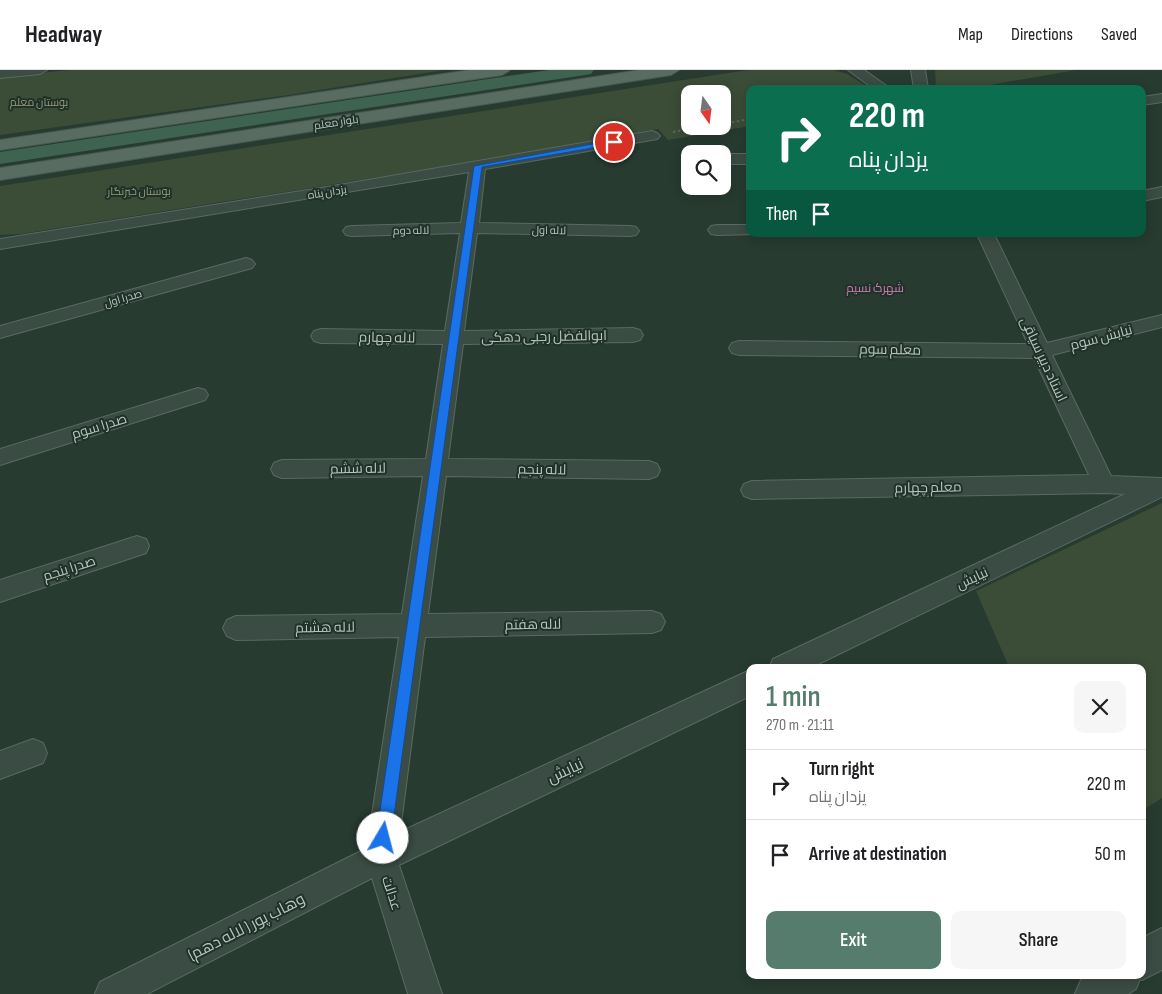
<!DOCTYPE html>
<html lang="en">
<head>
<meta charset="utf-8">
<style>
	body { margin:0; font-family:"Sofia Sans Condensed",Cairo,sans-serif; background:#f6f6f6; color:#202124; height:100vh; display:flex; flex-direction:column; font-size:19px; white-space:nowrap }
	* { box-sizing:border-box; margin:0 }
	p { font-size:16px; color:#757577 }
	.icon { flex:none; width:28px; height:28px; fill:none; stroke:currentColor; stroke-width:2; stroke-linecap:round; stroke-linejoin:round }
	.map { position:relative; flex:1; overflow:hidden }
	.panel { position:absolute; left:746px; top:594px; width:400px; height:315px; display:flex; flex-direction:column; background:#fff; border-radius:10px; box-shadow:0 2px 12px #0003 }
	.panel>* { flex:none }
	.top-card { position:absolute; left:746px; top:15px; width:400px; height:152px; border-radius:10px; box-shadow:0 2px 12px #0003; background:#0b6e4f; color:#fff; overflow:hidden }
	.needle { width:32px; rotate:166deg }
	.controls { position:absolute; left:681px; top:15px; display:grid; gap:10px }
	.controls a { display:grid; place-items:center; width:50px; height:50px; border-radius:10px; background:#fff; box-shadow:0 2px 12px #0003; font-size:25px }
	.pin { position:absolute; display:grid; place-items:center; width:42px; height:42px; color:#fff; margin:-21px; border:2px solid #fff; border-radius:50%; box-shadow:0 1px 5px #0007 }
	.me { position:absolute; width:55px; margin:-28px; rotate:8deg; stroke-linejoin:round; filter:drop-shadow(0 0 4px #0008) }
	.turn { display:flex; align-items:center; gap:18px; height:105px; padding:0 20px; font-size:22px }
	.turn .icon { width:65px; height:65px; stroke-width:2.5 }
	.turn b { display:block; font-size:35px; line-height:42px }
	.then { display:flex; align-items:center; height:48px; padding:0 20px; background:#0003; gap:10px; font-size:19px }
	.round { display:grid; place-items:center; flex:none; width:52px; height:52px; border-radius:10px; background:#f6f6f6 }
	.head { display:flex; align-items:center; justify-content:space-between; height:85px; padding:0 20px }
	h1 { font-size:30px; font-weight:600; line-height:38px; color:#557c6c }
	.cta { display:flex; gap:10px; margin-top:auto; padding:10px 20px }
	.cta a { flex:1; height:58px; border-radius:10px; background:#557c6c; color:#fff; font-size:20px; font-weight:600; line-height:58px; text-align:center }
	.cta a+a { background:#f6f6f6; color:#202124 }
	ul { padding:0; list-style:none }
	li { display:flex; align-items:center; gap:15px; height:70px; padding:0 20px; border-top:1px solid #e0e0e0 }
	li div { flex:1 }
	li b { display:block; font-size:19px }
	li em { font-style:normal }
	header { display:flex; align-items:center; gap:30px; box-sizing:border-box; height:70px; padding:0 25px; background:#fff; border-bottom:1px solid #e0e0e0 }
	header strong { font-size:24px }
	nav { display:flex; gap:28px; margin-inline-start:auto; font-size:18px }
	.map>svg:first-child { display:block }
	.green { fill:#3b4c37; fill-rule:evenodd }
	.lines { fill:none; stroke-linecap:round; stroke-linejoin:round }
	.canal { fill:#3e6351; fill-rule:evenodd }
	.minor-casing { stroke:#596a62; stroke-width:2 }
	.tertiary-casing { stroke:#596a62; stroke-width:2 }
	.primary-casing { stroke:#475850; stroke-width:2 }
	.path { stroke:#576a59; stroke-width:2; stroke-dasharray:2.5 2.5; stroke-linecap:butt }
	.minor { fill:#3b4c44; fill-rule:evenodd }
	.tertiary { fill:#3b4c44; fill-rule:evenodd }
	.primary { fill:#596c62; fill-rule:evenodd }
	.route { fill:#1a73e8; stroke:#114b97 }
	.labels { text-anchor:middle; stroke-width:4; stroke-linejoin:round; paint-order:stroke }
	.far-park-label { font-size:11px; fill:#959a77; stroke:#203129 }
	.far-street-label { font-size:11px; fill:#b7c7c0; stroke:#203129 }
	.far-neighbourhood-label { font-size:12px; fill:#ce7eb1; stroke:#203129 }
	.street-label { font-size:14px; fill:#b7c7c0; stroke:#203129 }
	.near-street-label { font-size:16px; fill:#b7c7c0; stroke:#203129 }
</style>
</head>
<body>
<header>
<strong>Headway</strong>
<nav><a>Map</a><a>Directions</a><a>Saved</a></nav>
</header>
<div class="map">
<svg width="1162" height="924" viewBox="0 0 1162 924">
	<rect width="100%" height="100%" fill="#273b31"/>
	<path class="green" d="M 69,0 L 444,0 L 289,25 L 0,65 L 0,7 Z
		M 748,0 L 834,0 L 847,4 L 871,19 L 750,19 L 750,56 L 668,70 L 658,59 L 417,101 L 21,164 L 0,165 L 0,116 ZM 690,24 L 722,24 L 722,56 L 690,56 Z
		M 935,0 L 1076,0 L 967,19 L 936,19 Z
		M 1162,433 L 1162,728 L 1143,740 L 1142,598 L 1009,597 L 976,521 Z"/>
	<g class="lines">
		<path class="canal" d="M 549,0 L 594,0 L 591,4 L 585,5 L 0,94 L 0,82 Z"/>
		<defs>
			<path id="minor" d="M 0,0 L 47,0 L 40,4 L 0,8 Z
				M 848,0 L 864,0 L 891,19 L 874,19 Z
				M 911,0 L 925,0 L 928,19 L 914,19 Z
				M 1162,24 L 1162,32 L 1142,35 L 1142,27 Z
				M 652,61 L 657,63 L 660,66 L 657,69 L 485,99 L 479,153 L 630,156 L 636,157 L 639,161 L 636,165 L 630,166 L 477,163 L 464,261 L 633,258 L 640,260 L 643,265 L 640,270 L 633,272 L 463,274 L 448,389 L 649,391 L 657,394 L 660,400 L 657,406 L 649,409 L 446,406 L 428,544 L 652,541 L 661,544 L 665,552 L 661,560 L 652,563 L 425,567 L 400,762 L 750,600 L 750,626 L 399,795 L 442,924 L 408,924 L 372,808 L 147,924 L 95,924 L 100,912 L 367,778 L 399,567 L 236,570 L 227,566 L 223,558 L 227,550 L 236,546 L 402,544 L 423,406 L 282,408 L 274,405 L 271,399 L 274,393 L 282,390 L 426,389 L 443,274 L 321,273 L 314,271 L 311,266 L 314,261 L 321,259 L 445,261 L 460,163 L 352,166 L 346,165 L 343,161 L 346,157 L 352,156 L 461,153 L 469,102 L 0,179 L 0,169 L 333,116 Z
				M 722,84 L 750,84 L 750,94 L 722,94 Z
				M 1162,117 L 1162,127 L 1142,131 L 1142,121 Z
				M 717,155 L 750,155 L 750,164 L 756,164 L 717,165 L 711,164 L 708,160 L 711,156 Z
				M 977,164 L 994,164 L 1047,273 L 1162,245 L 1162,257 L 1052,285 L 1111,406 L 1162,408 L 1162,427 L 810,598 L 769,598 L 773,589 L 1125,424 L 1104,423 L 752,429 L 744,426 L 741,420 L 744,414 L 752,411 L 1089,405 L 1034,288 L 739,285 L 732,283 L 729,278 L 732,273 L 739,271 L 1028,274 Z
				M 246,188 L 252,190 L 255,194 L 252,198 L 0,268 L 0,256 Z
				M 198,318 L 205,320 L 208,325 L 205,330 L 0,395 L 0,379 Z
				M 137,466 L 146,469 L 149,476 L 146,483 L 0,532 L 0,510 Z
				M 33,669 L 43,673 L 47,683 L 43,693 L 0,709 L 0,681 Z"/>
			<path id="tertiary" d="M 1162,858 L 1162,900 L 1142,910 L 1140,909 L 1136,919 L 1128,924 L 1075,924 L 1081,910 L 1089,905 L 1142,905 L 1142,868 Z"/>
			<path id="primary" d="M 470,0 L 510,0 L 502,5 L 0,80 L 0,70 Z
				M 640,0 L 679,0 L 671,5 L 0,110 L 0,98 Z"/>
		</defs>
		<use href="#minor" class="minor-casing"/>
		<use href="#tertiary" class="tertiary-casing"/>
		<use href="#primary" class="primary-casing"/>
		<path class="path" d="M 722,54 L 750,49
			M 673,62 L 706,56"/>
		<use href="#minor" class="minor"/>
		<use href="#tertiary" class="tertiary"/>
		<use href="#primary" class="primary"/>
	</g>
	<path class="route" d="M 614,70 L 616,71 L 616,74 L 482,97 L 391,768 L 389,773 L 383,775 L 378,773 L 376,768 L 474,96 Z"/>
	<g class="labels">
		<g class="far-park-label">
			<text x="39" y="36">بوستان معلم</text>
			<text x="139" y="125">بوستان خبرنگار</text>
		</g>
		<g class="far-street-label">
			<text transform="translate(336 52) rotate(-9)" y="4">بلوار معلم</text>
			<text transform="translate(327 122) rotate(-9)" y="4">یزدان پناه</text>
			<text transform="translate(411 160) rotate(-1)" y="4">لاله دوم</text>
			<text transform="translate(549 160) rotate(1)" y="4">لاله اول</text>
			<text transform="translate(123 228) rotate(-16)" y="4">صدرا اول</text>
		</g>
		<g class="far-neighbourhood-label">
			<text x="875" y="222">شهرک نسیم</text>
		</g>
		<g class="street-label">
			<text transform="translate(544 266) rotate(-1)" y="5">ابوالفضل رجبی دهکی</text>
			<text transform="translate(387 267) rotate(1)" y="5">لاله چهارم</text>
			<text transform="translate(1101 267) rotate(-15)" y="5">نیایش سوم</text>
			<text transform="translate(890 279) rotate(1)" y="5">معلم سوم</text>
			<text transform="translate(1044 289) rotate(65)" y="5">استاد دبیر سیاقی</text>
			<text transform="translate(99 356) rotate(-17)" y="5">صدرا سوم</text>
			<text transform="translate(358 398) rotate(-1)" y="5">لاله ششم</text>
			<text transform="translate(542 399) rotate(1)" y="5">لاله پنجم</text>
			<text transform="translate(928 417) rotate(-1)" y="5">معلم چهارم</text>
			<text transform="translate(69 498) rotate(-18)" y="5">صدرا پنجم</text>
			<text transform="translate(972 508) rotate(-25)" y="5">نيايش</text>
			<text transform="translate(533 554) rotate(-1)" y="5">لاله هفتم</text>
			<text transform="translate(325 557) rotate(-1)" y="5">لاله هشتم</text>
			<text transform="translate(392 823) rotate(72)" y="5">عدالت</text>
		</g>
		<g class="near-street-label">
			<text transform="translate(565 700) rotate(-25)" y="6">نيايش</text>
			<text transform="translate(246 856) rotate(-27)" y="6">وهاب پور ( لاله دهم)</text>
		</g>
	</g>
</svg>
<div class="controls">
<a><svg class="needle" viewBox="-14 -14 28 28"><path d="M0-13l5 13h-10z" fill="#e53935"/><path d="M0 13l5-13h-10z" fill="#757577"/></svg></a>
<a><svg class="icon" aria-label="search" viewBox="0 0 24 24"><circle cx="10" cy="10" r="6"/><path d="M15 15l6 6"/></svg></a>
</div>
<div class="pin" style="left:614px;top:72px;background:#d93025"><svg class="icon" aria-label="arrive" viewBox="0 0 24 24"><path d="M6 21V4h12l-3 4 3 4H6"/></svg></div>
<svg class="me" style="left:383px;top:768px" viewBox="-20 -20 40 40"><circle r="19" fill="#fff"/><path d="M0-13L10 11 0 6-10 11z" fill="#1a73e8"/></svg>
<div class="top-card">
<div class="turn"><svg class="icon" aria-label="right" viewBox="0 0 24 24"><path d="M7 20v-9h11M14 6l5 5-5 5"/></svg><div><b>220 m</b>یزدان پناه</div></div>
<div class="then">Then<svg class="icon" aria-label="arrive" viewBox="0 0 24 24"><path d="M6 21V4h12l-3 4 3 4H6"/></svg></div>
</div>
<section class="panel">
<div class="head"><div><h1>1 min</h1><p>270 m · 21:11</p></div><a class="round"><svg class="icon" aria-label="close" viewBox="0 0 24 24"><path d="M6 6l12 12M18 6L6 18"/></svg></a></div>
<ul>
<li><svg class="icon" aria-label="right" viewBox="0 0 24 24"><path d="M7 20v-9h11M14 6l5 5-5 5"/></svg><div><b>Turn right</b><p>یزدان پناه</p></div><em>220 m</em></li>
<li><svg class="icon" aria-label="arrive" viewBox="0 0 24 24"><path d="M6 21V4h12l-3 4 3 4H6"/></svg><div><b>Arrive at destination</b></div><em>50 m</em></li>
</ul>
<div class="cta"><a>Exit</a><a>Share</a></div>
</section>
</div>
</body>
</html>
